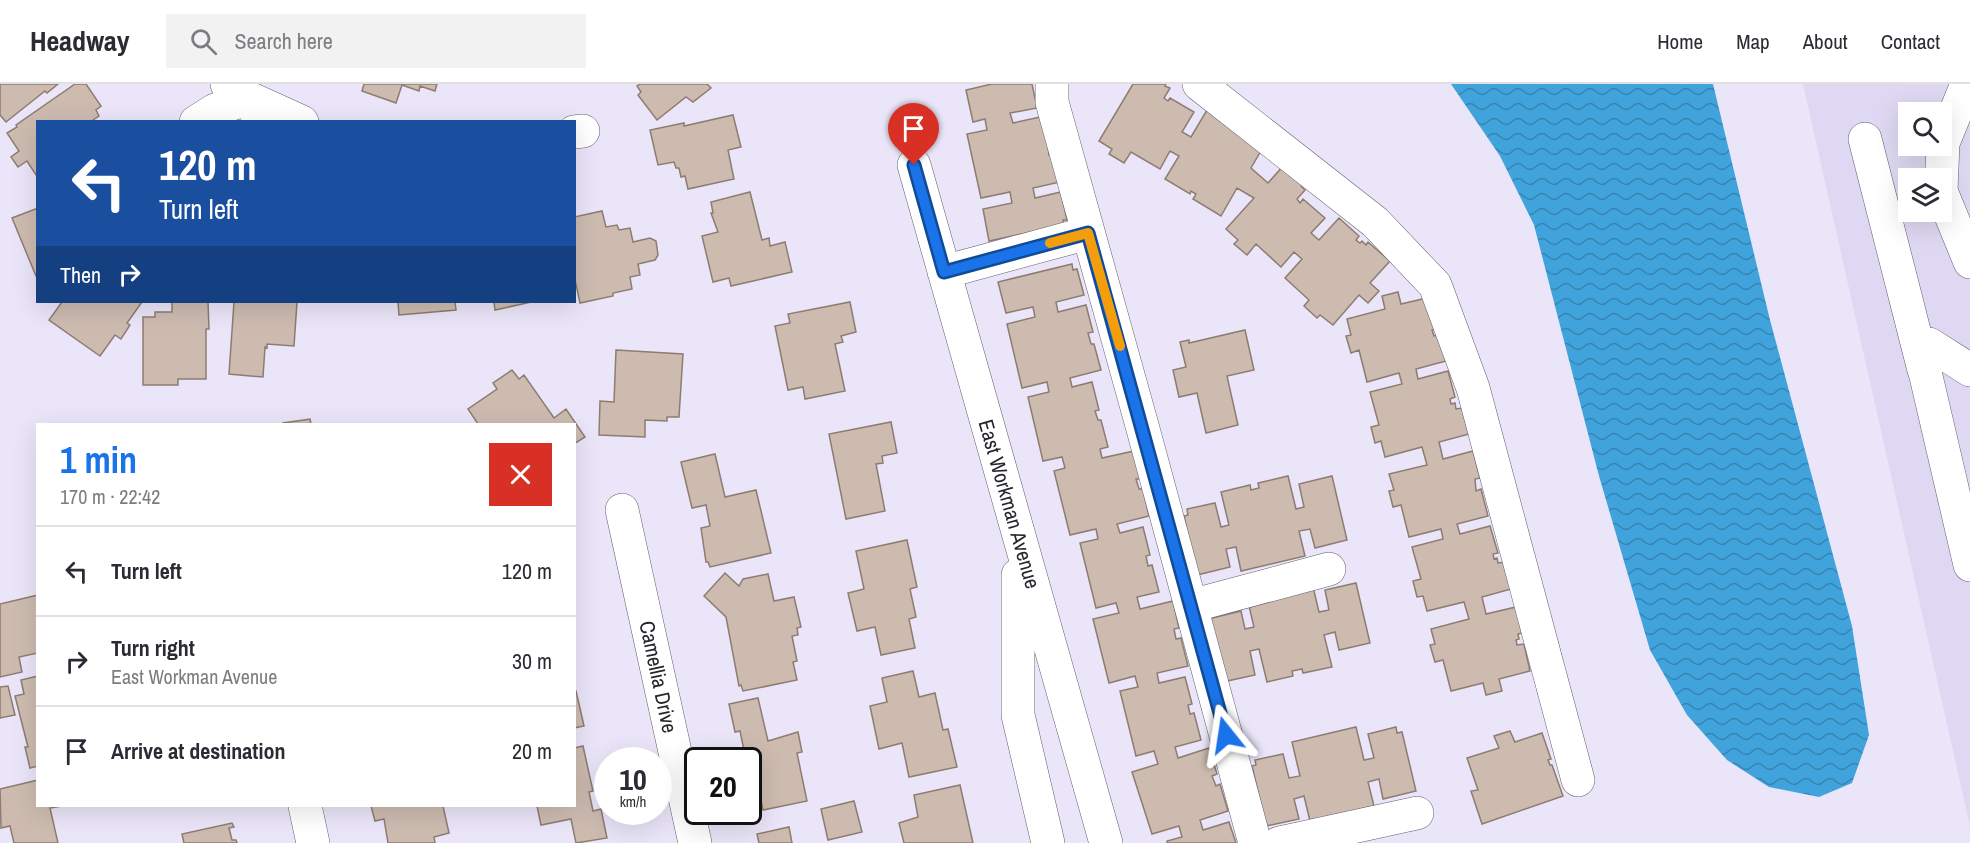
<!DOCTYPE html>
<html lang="en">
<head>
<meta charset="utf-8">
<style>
	body { margin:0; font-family:"Archivo Narrow",sans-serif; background:#f2f2f3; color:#2b2b33; height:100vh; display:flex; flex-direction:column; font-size:22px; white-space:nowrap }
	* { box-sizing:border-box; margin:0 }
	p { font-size:20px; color:#7c7c81 }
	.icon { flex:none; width:33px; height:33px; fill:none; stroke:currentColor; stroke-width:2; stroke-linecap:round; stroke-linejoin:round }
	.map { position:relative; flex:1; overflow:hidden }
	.side { position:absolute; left:36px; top:339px; width:540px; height:384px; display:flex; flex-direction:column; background:#fff; border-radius:0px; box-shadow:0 6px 24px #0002 }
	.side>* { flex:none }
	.guide { position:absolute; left:36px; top:36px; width:540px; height:183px; border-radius:0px; box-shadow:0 6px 24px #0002; background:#1a4fa0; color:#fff; overflow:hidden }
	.tools { position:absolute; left:1898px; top:18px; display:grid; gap:12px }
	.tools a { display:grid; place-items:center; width:54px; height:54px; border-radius:0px; background:#fff; box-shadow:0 6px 24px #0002; font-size:30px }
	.speed { position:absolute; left:594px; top:663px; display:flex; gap:12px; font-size:30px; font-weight:700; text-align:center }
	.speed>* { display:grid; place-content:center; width:78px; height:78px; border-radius:50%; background:#fff; box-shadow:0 6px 24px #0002; line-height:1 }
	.speed small { font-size:15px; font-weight:400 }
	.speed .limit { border:3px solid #111; border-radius:9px; background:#fff; color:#111 }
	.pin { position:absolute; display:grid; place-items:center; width:51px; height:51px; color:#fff; margin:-62px -26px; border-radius:50% 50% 50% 0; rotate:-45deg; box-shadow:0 0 6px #0007 }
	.pin .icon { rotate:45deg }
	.me { position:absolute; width:66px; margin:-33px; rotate:345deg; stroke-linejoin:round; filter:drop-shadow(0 0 4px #0008) }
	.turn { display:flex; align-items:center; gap:21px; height:126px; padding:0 24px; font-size:27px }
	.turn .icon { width:78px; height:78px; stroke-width:2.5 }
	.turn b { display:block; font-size:42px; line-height:51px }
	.then { display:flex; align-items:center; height:57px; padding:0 24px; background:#0003; gap:12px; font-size:22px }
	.round { display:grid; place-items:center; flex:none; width:63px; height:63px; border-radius:0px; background:#f2f2f3 }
	.head { display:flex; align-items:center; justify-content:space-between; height:102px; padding:0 24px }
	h1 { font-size:36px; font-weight:700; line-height:45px; color:#1a73e8 }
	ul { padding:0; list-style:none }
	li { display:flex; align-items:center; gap:18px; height:90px; padding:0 24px; border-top:2px solid #e1e1e2 }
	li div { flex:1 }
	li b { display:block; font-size:22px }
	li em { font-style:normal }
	header { display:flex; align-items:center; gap:36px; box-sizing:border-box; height:84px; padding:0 30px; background:#fff; border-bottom:2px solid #e1e1e2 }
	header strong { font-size:28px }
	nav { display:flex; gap:33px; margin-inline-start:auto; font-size:21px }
	.search { width:420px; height:54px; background:#f2f2f3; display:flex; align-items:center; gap:15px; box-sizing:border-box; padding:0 21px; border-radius:0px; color:#7c7c81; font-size:22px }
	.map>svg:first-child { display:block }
	.built { fill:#dfd8f2; fill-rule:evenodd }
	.water { fill:url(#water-waves) }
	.building { fill:#cdbbb0; stroke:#8d7c72; stroke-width:1.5 }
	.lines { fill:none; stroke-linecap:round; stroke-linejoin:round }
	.minor-casing { stroke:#625e6e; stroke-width:34 }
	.minor { stroke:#fff; stroke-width:33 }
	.route-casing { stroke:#114b97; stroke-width:15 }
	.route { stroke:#1a73e8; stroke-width:10 }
	.slow { stroke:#f59e0b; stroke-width:10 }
	.labels { text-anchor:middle; stroke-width:4.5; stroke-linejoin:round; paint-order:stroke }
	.street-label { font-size:21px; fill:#28262d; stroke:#fff }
</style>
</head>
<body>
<header>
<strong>Headway</strong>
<div class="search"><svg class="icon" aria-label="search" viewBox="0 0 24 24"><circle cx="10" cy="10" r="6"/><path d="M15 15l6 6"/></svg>Search here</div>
<nav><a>Home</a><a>Map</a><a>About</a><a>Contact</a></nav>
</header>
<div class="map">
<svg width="1970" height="759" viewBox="0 0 1970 759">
	<defs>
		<pattern id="water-waves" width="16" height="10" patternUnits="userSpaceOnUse" patternTransform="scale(1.5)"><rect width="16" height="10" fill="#40a3dc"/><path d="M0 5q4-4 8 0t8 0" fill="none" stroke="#3685b3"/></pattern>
	</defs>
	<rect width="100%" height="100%" fill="#eae5f8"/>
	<path class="built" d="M 1803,0 L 1970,0 L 1970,744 L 1967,729 ZM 1908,28 L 1941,28 L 1941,62 L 1908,62 ZM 1908,94 L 1941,94 L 1941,128 L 1908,128 Z"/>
	<path class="water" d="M 1451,0 L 1713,0 L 1770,236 L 1852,542 L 1869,651 L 1852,699 L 1819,713 L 1769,703 L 1727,676 L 1687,631 L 1650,566 L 1599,392 L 1534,141 L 1500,72 Z"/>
	<path class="building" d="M 0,0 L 58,0 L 47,9 L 45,7 L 6,38 L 0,31 Z
		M 75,0 L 86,0 L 101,22 L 96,26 L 99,32 L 90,38 L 38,38 L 38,94 L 27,77 L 18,83 L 11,73 L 19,67 L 7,49 L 17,43 L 16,41 Z
		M 364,0 L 437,0 L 435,7 L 420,2 L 419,7 L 402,1 L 396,19 L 362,7 Z
		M 640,0 L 707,0 L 711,4 L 693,18 L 686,13 L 657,36 L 638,11 L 641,8 L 637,2 Z
		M 992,0 L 1032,0 L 1037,24 L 1010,29 L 1013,39 L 1045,32 L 1049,71 L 1054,71 L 1060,98 L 1033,104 L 1035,114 L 1061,108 L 1067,136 L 1063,136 L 1064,141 L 989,157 L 983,125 L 1012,119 L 1010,108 L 981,114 L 967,50 L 987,46 L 985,35 L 973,38 L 966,6 Z
		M 1133,0 L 1166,0 L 1165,2 L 1170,4 L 1164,14 L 1168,17 L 1170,14 L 1194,28 L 1182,48 L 1191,53 L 1207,26 L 1266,58 L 1251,84 L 1268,99 L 1284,81 L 1304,99 L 1301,102 L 1305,106 L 1297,115 L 1300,119 L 1303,115 L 1325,134 L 1311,149 L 1319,156 L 1339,134 L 1359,152 L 1356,156 L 1360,159 L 1362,157 L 1366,161 L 1368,158 L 1390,177 L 1370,199 L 1379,207 L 1368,219 L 1359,211 L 1333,241 L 1320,231 L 1317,234 L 1304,222 L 1309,216 L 1285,194 L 1302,175 L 1294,168 L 1281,183 L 1256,160 L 1247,171 L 1234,160 L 1238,156 L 1226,145 L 1254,114 L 1237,104 L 1221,132 L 1193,115 L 1196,110 L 1191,107 L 1190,110 L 1165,95 L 1179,72 L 1170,67 L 1160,85 L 1131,68 L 1124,79 L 1109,70 L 1112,65 L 1099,57 Z
		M 733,31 L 741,63 L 728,66 L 734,95 L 688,105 L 685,92 L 681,93 L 679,84 L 676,84 L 674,78 L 658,81 L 650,46 L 684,39 L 684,42 Z
		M 750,108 L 762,156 L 769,154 L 770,162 L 785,158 L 792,188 L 731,202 L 729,194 L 713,198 L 702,152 L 718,148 L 711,129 L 713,129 L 711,118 Z
		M 38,124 L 38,192 L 36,192 L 12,134 Z
		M 602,127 L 606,143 L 617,141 L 619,146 L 630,144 L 633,158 L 650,154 L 656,157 L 658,171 L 655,176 L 638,180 L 640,191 L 630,193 L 632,205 L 613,209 L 613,212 L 580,219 L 574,191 L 574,133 Z
		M 1072,180 L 1073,186 L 1077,185 L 1084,211 L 1056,218 L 1058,228 L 1086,221 L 1093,248 L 1088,249 L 1091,260 L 1094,260 L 1101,286 L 1070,294 L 1072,303 L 1092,298 L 1099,326 L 1095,327 L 1098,336 L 1101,336 L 1108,363 L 1100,365 L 1102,374 L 1134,367 L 1140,395 L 1136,395 L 1139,405 L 1143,405 L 1149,432 L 1117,440 L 1120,449 L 1143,443 L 1150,471 L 1146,472 L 1148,482 L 1152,481 L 1159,508 L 1137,513 L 1140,525 L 1173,517 L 1179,544 L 1174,545 L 1176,555 L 1181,554 L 1188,582 L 1157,589 L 1159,599 L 1185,593 L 1192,620 L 1188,621 L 1190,630 L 1194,629 L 1201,656 L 1175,663 L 1178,674 L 1209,664 L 1217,690 L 1212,692 L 1216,702 L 1220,700 L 1228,727 L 1200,736 L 1203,746 L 1229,738 L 1236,759 L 1167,759 L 1167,757 L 1182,753 L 1179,742 L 1152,750 L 1132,688 L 1158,680 L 1154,667 L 1136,672 L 1120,607 L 1138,603 L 1135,592 L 1109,599 L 1093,535 L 1119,529 L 1116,519 L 1096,524 L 1080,459 L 1098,455 L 1096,445 L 1070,451 L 1054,387 L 1065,384 L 1062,373 L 1043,377 L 1028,313 L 1049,308 L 1047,298 L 1022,304 L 1007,240 L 1035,233 L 1033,223 L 1006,229 L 998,198 Z
		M 1398,208 L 1401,220 L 1431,213 L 1435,245 L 1432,246 L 1434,252 L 1439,250 L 1446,277 L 1416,285 L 1418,295 L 1448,287 L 1455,313 L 1450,315 L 1451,320 L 1455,319 L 1456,325 L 1462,324 L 1469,350 L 1439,358 L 1443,375 L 1473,367 L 1480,394 L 1475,395 L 1476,407 L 1481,405 L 1488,432 L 1457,440 L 1460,450 L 1490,442 L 1498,469 L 1493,470 L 1494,475 L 1497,474 L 1498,479 L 1504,478 L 1511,505 L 1482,513 L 1486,530 L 1516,523 L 1522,549 L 1518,550 L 1519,555 L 1516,556 L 1517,561 L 1524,560 L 1530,587 L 1499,595 L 1502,607 L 1486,611 L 1483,599 L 1451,607 L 1443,576 L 1435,578 L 1430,561 L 1435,560 L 1431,545 L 1469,535 L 1464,518 L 1427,527 L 1423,512 L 1417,513 L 1413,497 L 1421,495 L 1412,463 L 1443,455 L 1441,445 L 1409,453 L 1401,421 L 1393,423 L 1389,407 L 1394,406 L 1389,390 L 1427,381 L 1422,363 L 1385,373 L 1381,357 L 1375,359 L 1371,343 L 1379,341 L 1370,308 L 1402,300 L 1399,289 L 1367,298 L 1359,266 L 1351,269 L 1346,252 L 1351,251 L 1347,235 L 1385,225 L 1382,212 Z
		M 62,218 L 142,218 L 127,239 L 130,241 L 121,255 L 115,251 L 100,272 L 49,236 Z
		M 172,218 L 208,218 L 209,245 L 206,245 L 206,295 L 178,295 L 178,301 L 143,301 L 143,233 L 155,233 L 155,228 L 172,228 Z
		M 234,218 L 297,218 L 294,262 L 267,260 L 267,264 L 265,263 L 263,293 L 229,290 Z
		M 398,218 L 455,218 L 456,226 L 399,231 Z
		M 494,218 L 531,218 L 495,226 Z
		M 850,218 L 856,248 L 841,252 L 843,258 L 835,260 L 845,307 L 805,315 L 803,303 L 788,306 L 775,242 L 790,239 L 788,230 Z
		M 1245,246 L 1254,286 L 1227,292 L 1238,341 L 1206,349 L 1197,309 L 1179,313 L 1173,286 L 1186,283 L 1180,258 L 1189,256 L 1189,259 Z
		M 616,266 L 683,270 L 679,333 L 667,333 L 667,337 L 645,336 L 645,353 L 599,351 L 600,317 L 614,318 Z
		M 512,286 L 519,295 L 524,291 L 554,334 L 566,325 L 585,353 L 574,360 L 574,340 L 478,340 L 468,325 L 497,305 L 493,299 Z
		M 310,335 L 311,340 L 283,340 L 283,339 Z
		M 891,338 L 897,369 L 882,372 L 883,379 L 876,380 L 885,427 L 846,435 L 829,350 Z
		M 715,370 L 725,413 L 756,406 L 771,469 L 710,483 L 708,478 L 706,478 L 701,444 L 710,442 L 706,421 L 692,424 L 681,378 Z
		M 1288,392 L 1296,425 L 1304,423 L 1299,400 L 1332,392 L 1347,456 L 1315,464 L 1310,445 L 1299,447 L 1305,472 L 1241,487 L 1236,463 L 1226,465 L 1230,483 L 1197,491 L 1184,432 L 1188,431 L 1187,425 L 1215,419 L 1221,443 L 1229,441 L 1221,408 L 1250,401 L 1251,406 L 1259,404 L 1258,399 Z
		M 907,456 L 917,503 L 910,505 L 916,533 L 909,535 L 915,564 L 881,571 L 875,543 L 857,547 L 848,509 L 864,505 L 856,467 Z
		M 725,489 L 739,502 L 743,495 L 768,490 L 774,517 L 794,513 L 801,543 L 797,544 L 798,551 L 792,552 L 797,577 L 793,578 L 797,596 L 743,607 L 741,601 L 739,602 L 726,533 L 704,512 Z
		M 1356,499 L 1370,559 L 1339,566 L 1335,548 L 1324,551 L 1332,583 L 1303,589 L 1302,585 L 1292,587 L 1293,592 L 1267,598 L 1259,565 L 1250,567 L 1255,591 L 1227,597 L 1208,535 L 1241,527 L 1245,545 L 1254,543 L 1248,518 L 1313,503 L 1319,528 L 1329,526 L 1325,506 Z
		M 38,511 L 38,569 L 19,573 L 22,588 L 0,593 L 0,520 Z
		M 913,587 L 919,613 L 935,609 L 943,646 L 948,645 L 957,683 L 909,693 L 902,659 L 879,665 L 870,622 L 887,618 L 882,594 Z
		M 38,592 L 38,682 L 30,684 L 25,663 L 28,663 L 15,612 L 24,610 L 21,596 Z
		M 8,602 L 15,631 L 0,634 L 0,603 Z
		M 576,607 L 584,642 L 574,644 L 574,608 Z
		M 758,614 L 768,657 L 798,648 L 802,668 L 797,669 L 807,717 L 763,726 L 754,684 L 748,685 L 748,676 L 746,676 L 740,647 L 735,648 L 729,620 Z
		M 1356,643 L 1364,676 L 1374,674 L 1368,650 L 1396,643 L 1397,649 L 1402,648 L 1416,707 L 1383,715 L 1379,695 L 1368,698 L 1374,722 L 1310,737 L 1304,712 L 1294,715 L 1299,735 L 1266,742 L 1252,682 L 1256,681 L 1255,676 L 1283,670 L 1289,694 L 1300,692 L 1292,658 Z
		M 1510,647 L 1515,658 L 1542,649 L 1551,675 L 1548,676 L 1550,681 L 1552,681 L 1563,712 L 1482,740 L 1471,707 L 1478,706 L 1467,674 L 1499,664 L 1494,652 Z
		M 583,662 L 593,707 L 589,708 L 593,727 L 601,725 L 607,754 L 576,759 L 571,735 L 541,741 L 537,722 L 574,722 L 574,664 Z
		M 38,696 L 38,722 L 62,722 L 50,724 L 58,759 L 14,759 L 10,742 L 1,744 L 0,705 Z
		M 960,701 L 973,759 L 904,759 L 899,739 L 918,733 L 914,711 Z
		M 854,717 L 862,748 L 828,756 L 821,725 Z
		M 371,722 L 443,722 L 449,749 L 434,753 L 435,759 L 388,759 L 384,735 L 375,737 Z
		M 232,739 L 234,743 L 229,744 L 232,756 L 236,756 L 237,759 L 184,759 L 182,750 Z
		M 789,743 L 792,759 L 759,759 L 757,750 Z"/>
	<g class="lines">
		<defs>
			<path id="minor" d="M 227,0 L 249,14 L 302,38
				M 1052,0 L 1052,18 L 1143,345 L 1255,759
				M 1199,0 L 1375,138 L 1435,201 L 1473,304 L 1578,696
				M 1967,0 L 1943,59 L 1941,107 L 1970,178
				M 196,38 L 215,26 L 249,14 L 256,28
				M 574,48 L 583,47
				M 1865,55 L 1924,286
				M 914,81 L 1106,759
				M 944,188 L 1088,149
				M 1970,286 L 1929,260 L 1925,288 L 1970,481
				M 622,426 L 695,759
				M 1018,491 L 1018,631 L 1048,759
				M 1191,522 L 1329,485
				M 305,722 L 313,759
				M 1279,759 L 1417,729"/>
		</defs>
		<use href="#minor" class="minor-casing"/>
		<use href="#minor" class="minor"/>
	</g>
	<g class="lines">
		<defs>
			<path id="route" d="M 914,81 L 944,188 L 1088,149 L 1226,651"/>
		</defs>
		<use href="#route" class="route-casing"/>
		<use href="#route" class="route"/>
		<path class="slow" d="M 1050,159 L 1088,149 L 1120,262"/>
	</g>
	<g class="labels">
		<g class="street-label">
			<text transform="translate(1009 420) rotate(74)" y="7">East Workman Avenue</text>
			<text transform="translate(658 593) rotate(78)" y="7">Camellia Drive</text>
		</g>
	</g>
</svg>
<div class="tools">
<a><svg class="icon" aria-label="search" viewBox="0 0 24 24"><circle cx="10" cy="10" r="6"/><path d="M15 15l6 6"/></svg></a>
<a><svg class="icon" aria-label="layers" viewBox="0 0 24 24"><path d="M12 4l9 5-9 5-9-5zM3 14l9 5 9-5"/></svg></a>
</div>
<div class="speed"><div>10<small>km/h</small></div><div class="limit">20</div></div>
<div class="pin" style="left:914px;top:81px;background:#d93025"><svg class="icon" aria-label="arrive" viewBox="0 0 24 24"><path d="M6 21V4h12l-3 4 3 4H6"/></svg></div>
<svg class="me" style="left:1226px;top:651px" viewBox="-20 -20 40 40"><path d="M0-17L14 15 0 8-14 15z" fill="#1a73e8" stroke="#fff" stroke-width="4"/></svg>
<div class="guide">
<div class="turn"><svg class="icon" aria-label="left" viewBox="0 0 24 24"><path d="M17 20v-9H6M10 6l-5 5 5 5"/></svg><div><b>120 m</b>Turn left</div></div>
<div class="then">Then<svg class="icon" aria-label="right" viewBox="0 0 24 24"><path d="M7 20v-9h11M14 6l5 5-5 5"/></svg></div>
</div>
<section class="side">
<div class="head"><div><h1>1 min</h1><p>170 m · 22:42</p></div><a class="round" style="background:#d93025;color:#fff"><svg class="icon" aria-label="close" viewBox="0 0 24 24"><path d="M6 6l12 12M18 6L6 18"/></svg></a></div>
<ul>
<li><svg class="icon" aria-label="left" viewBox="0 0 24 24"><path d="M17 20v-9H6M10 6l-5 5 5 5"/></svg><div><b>Turn left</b></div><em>120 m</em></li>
<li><svg class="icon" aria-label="right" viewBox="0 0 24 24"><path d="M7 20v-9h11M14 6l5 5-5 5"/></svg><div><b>Turn right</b><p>East Workman Avenue</p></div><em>30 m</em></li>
<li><svg class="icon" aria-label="arrive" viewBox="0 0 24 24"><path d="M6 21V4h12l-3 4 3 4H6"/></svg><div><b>Arrive at destination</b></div><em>20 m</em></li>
</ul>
</section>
</div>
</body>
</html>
